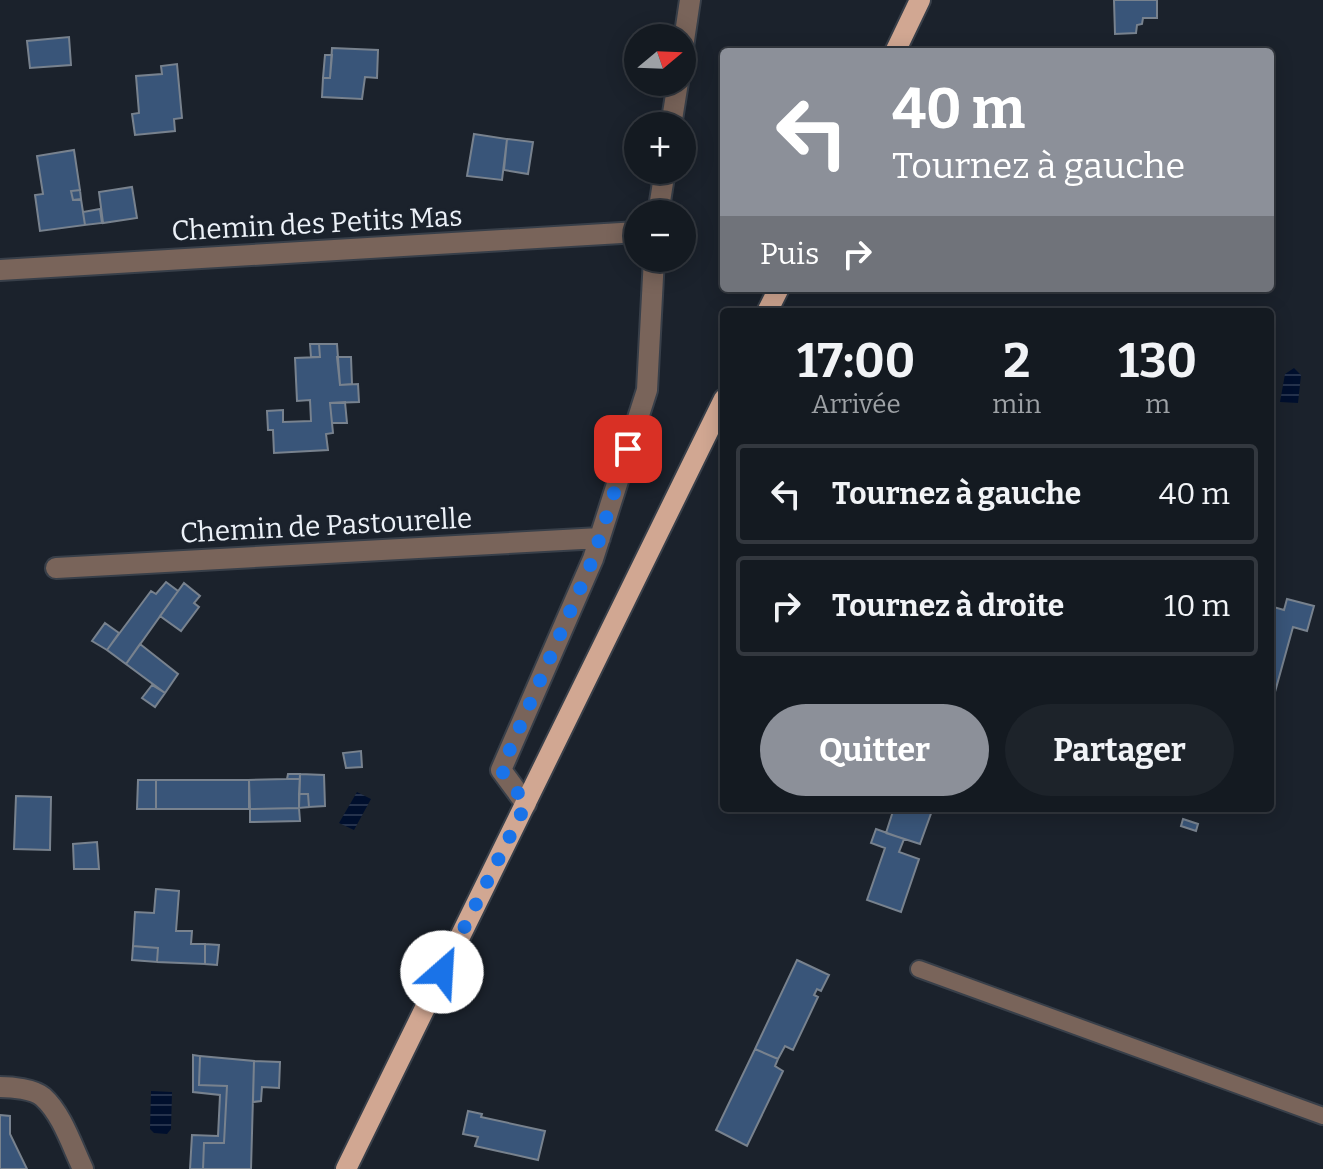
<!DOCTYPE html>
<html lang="fr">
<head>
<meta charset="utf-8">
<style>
	body { margin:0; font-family:Bitter,serif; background:#1d232a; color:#f1f3f6; height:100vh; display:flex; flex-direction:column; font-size:30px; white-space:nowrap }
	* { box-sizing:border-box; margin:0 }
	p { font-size:26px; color:#9da1a5 }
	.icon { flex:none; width:44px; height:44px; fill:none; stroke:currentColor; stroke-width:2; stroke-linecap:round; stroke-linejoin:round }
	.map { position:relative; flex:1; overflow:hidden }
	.sheet { position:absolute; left:720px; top:308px; width:554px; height:504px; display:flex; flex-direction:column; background:#141a21; border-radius:8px; box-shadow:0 4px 20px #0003,0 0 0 2px #33383f }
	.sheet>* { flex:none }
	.banner { position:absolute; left:720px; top:48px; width:554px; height:244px; border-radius:8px; box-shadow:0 4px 20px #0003,0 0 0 2px #33383f; background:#8c9099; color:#fff; overflow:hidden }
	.needle { width:52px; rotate:71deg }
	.tools { position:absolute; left:624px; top:24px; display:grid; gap:16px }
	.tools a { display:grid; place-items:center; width:72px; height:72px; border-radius:50%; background:#141a21; box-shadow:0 4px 20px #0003,0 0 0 2px #33383f; font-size:40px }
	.pin { position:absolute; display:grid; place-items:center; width:68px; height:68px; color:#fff; margin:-34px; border-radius:16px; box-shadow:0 4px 12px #0006 }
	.me { position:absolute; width:88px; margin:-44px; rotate:26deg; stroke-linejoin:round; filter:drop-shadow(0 0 6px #0008) }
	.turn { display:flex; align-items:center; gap:28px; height:168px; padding:0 40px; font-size:36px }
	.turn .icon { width:104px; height:104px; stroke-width:2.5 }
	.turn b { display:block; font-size:56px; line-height:68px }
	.then { display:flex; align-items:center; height:76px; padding:0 40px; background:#0003; gap:16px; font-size:30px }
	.eta { display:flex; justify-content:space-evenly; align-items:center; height:136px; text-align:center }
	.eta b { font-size:48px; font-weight:700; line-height:56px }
	.cta { display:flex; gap:16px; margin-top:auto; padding:16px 40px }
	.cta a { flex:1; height:92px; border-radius:48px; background:#8c9099; color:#fff; font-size:32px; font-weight:700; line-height:92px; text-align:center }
	.cta a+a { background:#1d232a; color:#f1f3f6 }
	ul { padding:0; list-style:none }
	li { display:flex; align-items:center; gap:24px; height:100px; margin:0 16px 12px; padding:0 24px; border:4px solid #33383f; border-radius:8px }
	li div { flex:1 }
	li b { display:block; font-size:30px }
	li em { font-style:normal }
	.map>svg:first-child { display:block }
	.water { fill:url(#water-rules) }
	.building { fill:#395579; stroke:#78828e; stroke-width:2 }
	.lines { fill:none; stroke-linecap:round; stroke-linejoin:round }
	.service-casing { stroke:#383f49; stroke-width:20 }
	.minor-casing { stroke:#383f49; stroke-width:24 }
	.primary-casing { stroke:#383f49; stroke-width:24 }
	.service { stroke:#79645a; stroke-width:16 }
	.minor { stroke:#79645a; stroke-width:20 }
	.primary { stroke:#d1a792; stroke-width:20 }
	.route { stroke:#1a73e8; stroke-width:14; stroke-dasharray:0 25.2 }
	.labels { text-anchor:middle; stroke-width:6; stroke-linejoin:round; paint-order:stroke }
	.street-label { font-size:28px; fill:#ecf1f8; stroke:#1b222c }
</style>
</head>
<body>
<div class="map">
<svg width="1323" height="1169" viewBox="0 0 1323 1169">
	<defs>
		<pattern id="water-rules" width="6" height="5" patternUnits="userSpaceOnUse" patternTransform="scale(2)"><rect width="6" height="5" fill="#000f2d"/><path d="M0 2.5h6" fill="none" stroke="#25324c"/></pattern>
	</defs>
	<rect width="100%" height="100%" fill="#1b222c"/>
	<path class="water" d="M 1294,368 L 1301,375 L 1298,403 L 1280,402 L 1285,374 Z
		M 357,792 L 371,799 L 354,830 L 339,823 Z
		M 151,1091 L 172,1092 L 171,1129 L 167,1134 L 154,1133 L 150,1129 Z"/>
	<path class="building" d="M 1114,0 L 1157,0 L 1157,18 L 1143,18 L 1142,24 L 1137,25 L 1136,33 L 1115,34 Z
		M 69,37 L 71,65 L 30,68 L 27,41 Z
		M 332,48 L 378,50 L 377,78 L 365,77 L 362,99 L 322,97 L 323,78 L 330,78 Z
		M 325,55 L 332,55 L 330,78 L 323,78 Z
		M 177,64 L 182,118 L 174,119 L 175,131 L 135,135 L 132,114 L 139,113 L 136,76 L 162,74 L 161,66 Z
		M 474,134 L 507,139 L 502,180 L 467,176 Z
		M 507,139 L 533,142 L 528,174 L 504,170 Z
		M 74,150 L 80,190 L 71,191 L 73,200 L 81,199 L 85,225 L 40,231 L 35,195 L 43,194 L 37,156 Z
		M 132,187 L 137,218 L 103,223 L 99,192 Z
		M 80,190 L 81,199 L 73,200 L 71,191 Z
		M 100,209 L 102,223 L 85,225 L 83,212 Z
		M 310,344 L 319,344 L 320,357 L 311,357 Z
		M 319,344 L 337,344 L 340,385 L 358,384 L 359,402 L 330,403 L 333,433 L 326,434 L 328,450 L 274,453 L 273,430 L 268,430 L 267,411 L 283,410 L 283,422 L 311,421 L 310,400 L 297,401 L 295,358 L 320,357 Z
		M 337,357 L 351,357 L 352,384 L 340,385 Z
		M 345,402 L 347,423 L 332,423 L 330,403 Z
		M 166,582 L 178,591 L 126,664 L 107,650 L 151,591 L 156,594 Z
		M 184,583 L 200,596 L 194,603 L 199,607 L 181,631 L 160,616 Z
		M 1287,599 L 1314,606 L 1307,631 L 1293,627 L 1270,710 L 1270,606 L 1284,610 Z
		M 105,623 L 119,633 L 107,650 L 92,641 Z
		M 140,644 L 178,674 L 165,693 L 126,664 Z
		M 152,685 L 165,693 L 155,707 L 142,698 Z
		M 361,751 L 362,767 L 346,768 L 343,753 Z
		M 288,774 L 300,774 L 300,779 L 287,779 Z
		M 300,774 L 324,775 L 325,806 L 309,807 L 308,794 L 299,794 Z
		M 287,779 L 300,779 L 299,808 L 250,809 L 249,780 Z
		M 138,780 L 156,780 L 156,809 L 137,809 Z
		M 156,780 L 249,780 L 249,809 L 156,809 Z
		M 299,794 L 308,794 L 309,807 L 299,808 Z
		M 16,796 L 51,797 L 50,850 L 14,849 Z
		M 299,808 L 300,821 L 250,822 L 250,809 Z
		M 894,808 L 933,808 L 920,844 L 886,833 Z
		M 1183,819 L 1198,824 L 1196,831 L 1181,826 Z
		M 876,829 L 904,839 L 899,852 L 919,859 L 901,912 L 867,900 L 885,848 L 871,843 Z
		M 97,842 L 99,869 L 74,869 L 73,844 Z
		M 156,889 L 179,891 L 176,931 L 192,931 L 191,944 L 205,944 L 205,964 L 157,962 L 158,948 L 133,946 L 135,912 L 154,913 Z
		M 205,944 L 219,945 L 217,965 L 205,964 Z
		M 133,946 L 158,948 L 157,962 L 132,960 Z
		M 797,960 L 829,975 L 821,991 L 817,989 L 814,995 L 818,997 L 793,1050 L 785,1046 L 778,1059 L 755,1049 Z
		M 755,1049 L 778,1059 L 775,1066 L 783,1071 L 747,1146 L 716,1130 Z
		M 193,1055 L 200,1056 L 199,1085 L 227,1086 L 224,1143 L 204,1143 L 203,1169 L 190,1169 L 192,1135 L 218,1136 L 220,1095 L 193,1092 Z
		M 200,1056 L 254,1061 L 251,1169 L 203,1169 L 204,1143 L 224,1143 L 227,1086 L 199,1085 Z
		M 254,1061 L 280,1062 L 279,1088 L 262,1087 L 261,1101 L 253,1102 Z
		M 468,1111 L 482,1114 L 481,1117 L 545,1131 L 538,1160 L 475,1146 L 478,1137 L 463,1134 Z
		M 0,1115 L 10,1116 L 10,1134 L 27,1169 L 0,1169 Z"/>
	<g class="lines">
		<defs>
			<path id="service" d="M 919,969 L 1323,1116"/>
			<path id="minor" d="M 682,54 L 690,0
				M 671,126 L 678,82
				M 658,214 L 665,170
				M 0,270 L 638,232
				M 56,568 L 600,538
				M 526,804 L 501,770 L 593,559 L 647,390 L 654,258
				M 0,1087 C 12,1087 34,1089 43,1097 C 62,1114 72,1146 83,1169"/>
			<path id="primary" d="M 895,52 L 920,0
				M 767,312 L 779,288
				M 346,1169 L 724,399"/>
		</defs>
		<use href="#service" class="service-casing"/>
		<use href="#minor" class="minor-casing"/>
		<use href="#primary" class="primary-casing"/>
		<use href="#service" class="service"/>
		<use href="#minor" class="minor"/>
		<use href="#primary" class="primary"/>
	</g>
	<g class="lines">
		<path class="route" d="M 442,972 L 526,804 L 501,770 L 593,559 L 628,449"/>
	</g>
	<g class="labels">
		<g class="street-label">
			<text transform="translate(317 223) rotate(-3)" y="10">Chemin des Petits Mas</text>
			<text transform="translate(326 525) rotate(-3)" y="10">Chemin de Pastourelle</text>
		</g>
	</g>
</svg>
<div class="tools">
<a><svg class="needle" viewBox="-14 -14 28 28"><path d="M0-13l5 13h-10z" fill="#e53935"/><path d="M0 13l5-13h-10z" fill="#9da1a5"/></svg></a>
<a>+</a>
<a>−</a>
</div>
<div class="pin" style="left:628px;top:449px;background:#d93025"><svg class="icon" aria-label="arrive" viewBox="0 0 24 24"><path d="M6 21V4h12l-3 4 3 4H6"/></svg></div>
<svg class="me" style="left:442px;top:972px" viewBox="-20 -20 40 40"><circle r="19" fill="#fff"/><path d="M0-13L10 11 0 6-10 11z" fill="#1a73e8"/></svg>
<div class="banner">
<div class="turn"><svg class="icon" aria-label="left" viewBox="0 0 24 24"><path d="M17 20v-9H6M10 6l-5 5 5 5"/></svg><div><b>40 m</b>Tournez à gauche</div></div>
<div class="then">Puis<svg class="icon" aria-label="right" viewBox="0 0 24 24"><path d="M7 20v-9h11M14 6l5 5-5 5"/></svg></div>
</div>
<section class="sheet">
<div class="eta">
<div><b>17:00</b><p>Arrivée</p></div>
<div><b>2</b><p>min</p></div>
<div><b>130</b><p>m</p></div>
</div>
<ul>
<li><svg class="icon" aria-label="left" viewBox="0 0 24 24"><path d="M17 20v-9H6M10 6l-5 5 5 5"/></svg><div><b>Tournez à gauche</b></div><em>40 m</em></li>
<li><svg class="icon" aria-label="right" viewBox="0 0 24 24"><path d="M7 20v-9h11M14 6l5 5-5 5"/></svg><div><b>Tournez à droite</b></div><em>10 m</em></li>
</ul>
<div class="cta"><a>Quitter</a><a>Partager</a></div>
</section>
</div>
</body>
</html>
